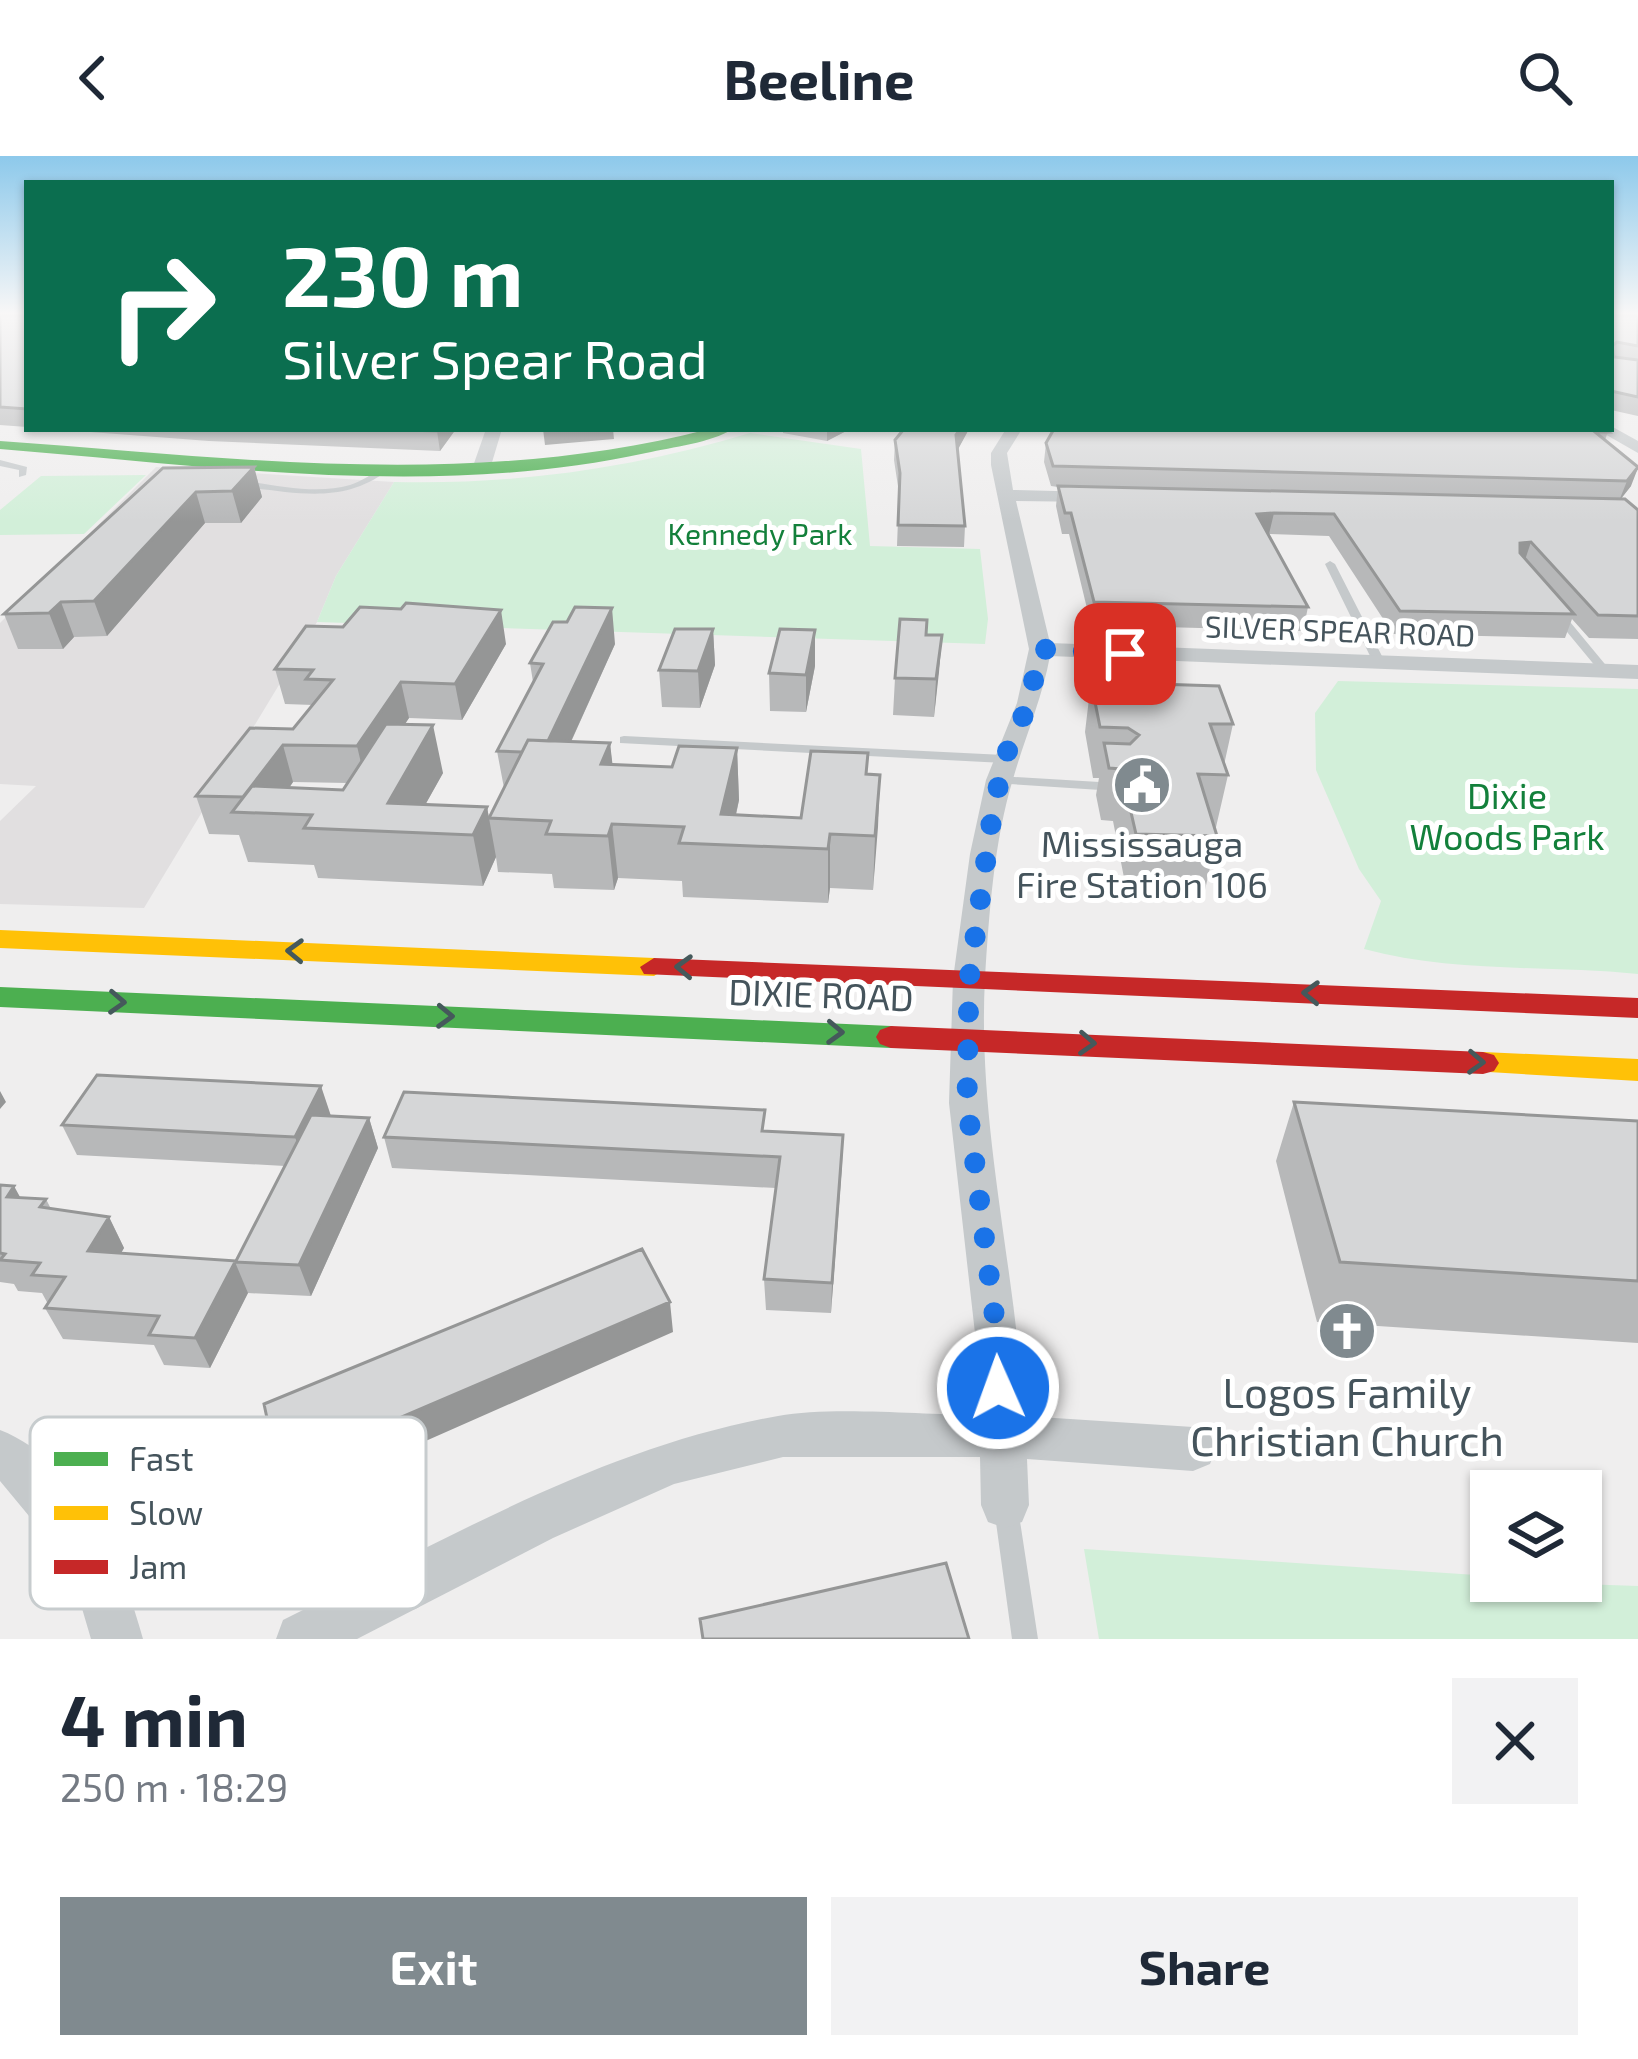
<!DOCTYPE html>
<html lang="en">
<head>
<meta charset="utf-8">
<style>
	body { margin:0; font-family:"Exo 2",sans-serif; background:#f2f2f3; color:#1f2937; height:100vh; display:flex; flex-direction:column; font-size:45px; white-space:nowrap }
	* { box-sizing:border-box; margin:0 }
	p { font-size:39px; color:#747a83 }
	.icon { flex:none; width:66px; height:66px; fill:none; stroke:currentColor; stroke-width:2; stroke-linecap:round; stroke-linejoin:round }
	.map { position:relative; height:1483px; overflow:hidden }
	.sheet { display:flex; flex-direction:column; background:#fff; flex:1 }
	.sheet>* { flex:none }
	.hud { position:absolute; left:24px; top:24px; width:1590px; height:252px; border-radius:0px; box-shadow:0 3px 9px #0004; background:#0b6e4f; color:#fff; overflow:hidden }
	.tools { position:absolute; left:1470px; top:1314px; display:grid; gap:24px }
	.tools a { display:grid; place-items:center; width:132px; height:132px; border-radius:0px; background:#fff; box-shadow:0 3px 9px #0004; font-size:60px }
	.pin { position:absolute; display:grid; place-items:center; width:102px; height:102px; color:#fff; margin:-51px; border-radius:24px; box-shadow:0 6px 18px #0006 }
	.me { position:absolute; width:132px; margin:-66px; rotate:358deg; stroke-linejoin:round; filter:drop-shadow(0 0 9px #0008) }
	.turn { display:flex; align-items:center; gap:42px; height:252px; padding:0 60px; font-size:54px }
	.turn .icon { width:156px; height:156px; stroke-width:2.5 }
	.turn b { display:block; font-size:84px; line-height:102px }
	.round { display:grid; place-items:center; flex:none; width:126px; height:126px; border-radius:0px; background:#f2f2f3 }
	.headline { display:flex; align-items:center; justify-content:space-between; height:204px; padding:0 60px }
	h1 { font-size:72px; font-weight:700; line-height:90px }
	.primary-button { display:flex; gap:24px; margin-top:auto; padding:24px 60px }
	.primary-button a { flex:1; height:138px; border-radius:0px; background:#808a8f; color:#fff; font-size:48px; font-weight:700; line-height:138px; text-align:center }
	.primary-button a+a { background:#f2f2f3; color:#1f2937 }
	header { display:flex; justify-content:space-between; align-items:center; height:156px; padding:0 60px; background:#fff; font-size:54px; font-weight:700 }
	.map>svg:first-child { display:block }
	.education { fill:#e1dfe0 }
	.green { fill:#d2efd9 }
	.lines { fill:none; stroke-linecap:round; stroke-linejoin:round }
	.lane { fill:#c5c9cb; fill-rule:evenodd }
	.street { fill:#c5c9cb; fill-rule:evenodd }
	.fast { fill:#4caf50; fill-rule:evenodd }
	.slow { fill:#ffc107; fill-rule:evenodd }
	.jam { fill:#c62828; fill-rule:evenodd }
	.wall { fill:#b7b8b9; fill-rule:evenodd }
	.shaded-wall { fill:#959696 }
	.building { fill:#d5d6d7; stroke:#959696; stroke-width:3 }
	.oneway { stroke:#45595b }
	.route { stroke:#1a73e8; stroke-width:21; stroke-dasharray:0 37.8 }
	.labels { text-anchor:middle; stroke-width:10; stroke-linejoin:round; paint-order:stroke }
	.far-park-label { font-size:30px; fill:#13803b; stroke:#fff }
	.far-street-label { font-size:30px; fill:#45545c; stroke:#fff }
	.park-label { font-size:36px; fill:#13803b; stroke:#fff }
	.poi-label { font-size:36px; fill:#45545c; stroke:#fff }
	.street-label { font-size:36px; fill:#45545c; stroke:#fff }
	.near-poi-label { font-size:42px; fill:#45545c; stroke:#fff }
	.key { fill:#fff; stroke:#c7ccce; stroke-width:3 }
	.key-label { font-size:33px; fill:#45545c }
</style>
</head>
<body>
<header><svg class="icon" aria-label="back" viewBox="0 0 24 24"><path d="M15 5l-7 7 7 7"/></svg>Beeline<svg class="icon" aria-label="search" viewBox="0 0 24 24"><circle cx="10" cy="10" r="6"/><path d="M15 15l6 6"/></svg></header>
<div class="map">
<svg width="1638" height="1483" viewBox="0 0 1638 1483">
	<rect width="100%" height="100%" fill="#efeeee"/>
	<path class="education" d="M 156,311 L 394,326 L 336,420 L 317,466 L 144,752 L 0,748 L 0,665 L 36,630 L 0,628 L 0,467 Z"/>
	<path class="green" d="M 750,277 L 861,293 L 870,390 L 980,393 L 988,463 L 985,488 L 317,466 L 336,420 L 394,326 C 514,329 636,312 750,277 Z
		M 146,319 L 84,378 L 0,379 L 0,354 L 41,320 Z
		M 1338,525 L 1638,533 L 1638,818 C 1547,809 1452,817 1364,793 L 1381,745 L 1359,713 L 1316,614 L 1315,557 Z
		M 1084,1393 L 1491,1420 L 1491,1425 L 1638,1430 L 1638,1483 L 1099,1483 Z"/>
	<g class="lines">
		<path class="lane" d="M 0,304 L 27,311 L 26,319 L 19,321 L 19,314 L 0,310 Z
			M 384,310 L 388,313 L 387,315 C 341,349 296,336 243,331 L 239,328 L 243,325 C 277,329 316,339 350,329 C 363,325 373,317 384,310 Z
			M 1330,405 L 1335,408 L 1385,506 L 1383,508 L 1379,509 L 1373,506 L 1325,408 Z
			M 1557,454 L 1561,455 L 1609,513 L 1609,517 L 1601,517 L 1553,459 L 1553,455 Z
			M 624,580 L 1004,599 L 1010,603 L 1004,607 L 620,587 L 620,581 Z
			M 999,620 L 1116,627 L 1123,631 L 1116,635 L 994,627 L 992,624 Z
			M 1006,1340 L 1015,1344 L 1018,1352 L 1038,1483 L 1012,1483 L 994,1352 L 997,1344 Z"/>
		<path class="street" d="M 1611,270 L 1638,285 L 1638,297 L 1596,273 Z
			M 486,273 L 502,273 L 490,313 L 481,318 L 472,313 Z
			M 1006,273 L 1022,273 L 1007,297 L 1013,334 L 1094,336 L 1103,341 L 1094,346 L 1016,345 L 1050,487 L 1638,509 L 1638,523 L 1050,500 C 1042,543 1025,581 1013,623 C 994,685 989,758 985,822 C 977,970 1016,1113 1024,1260 L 1193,1271 L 1210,1278 L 1216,1293 L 1210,1308 L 1193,1315 L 1027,1303 L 1029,1349 L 1022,1366 L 1005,1372 L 988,1366 L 981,1349 L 980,1301 L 783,1301 L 674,1328 L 553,1382 L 357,1483 L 276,1483 L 283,1464 C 442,1386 602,1291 778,1260 C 832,1250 921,1259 979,1259 L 977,1195 L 949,947 L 953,823 L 970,698 L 986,624 L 1017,547 L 1029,493 L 991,309 L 991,297 Z
			M 0,1274 C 80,1305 122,1406 143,1483 L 91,1483 L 76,1432 L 58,1395 L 0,1325 Z"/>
		<path class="fast" d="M 709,273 L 733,273 C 710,287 673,291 646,297 C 433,343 214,310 0,293 L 0,285 C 238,302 474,334 709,273 Z
			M 0,831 L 891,870 L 902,874 L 906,881 L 902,888 L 891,892 L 0,851 Z"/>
		<path class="slow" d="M 0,774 L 654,802 L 668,811 L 654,820 L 0,792 Z
			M 1483,896 L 1638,903 L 1638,925 L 1472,915 L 1467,907 L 1472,899 Z"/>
		<path class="jam" d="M 654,802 L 1638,842 L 1638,862 L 644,818 L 640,811 Z
			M 891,870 L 1483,896 L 1494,899 L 1499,907 L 1494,915 L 1483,918 L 891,892 L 880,888 L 876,881 L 880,874 Z"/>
	</g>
	<path class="wall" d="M 0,159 L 27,159 L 27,271 L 0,269 Z
		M 1611,159 L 1638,159 L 1638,260 L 1611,254 Z
		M 51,273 L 456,273 L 440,295 L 209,285 Z
		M 783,273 L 850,273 L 827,285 L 783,277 Z
		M 904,273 L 969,273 L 957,294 L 965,370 L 964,391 L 897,390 L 899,337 L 894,304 L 895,284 Z
		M 1608,276 L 1605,284 L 1631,330 L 1621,343 L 1638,354 L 1638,483 L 1589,482 L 1572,463 L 1565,482 L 1393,478 L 1329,380 L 1269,378 L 1308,451 L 1303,475 L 1091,469 L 1069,378 L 1062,378 L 1056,350 L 1058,331 L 1051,330 L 1044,306 L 1046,287 Z
		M 254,311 L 262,341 L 241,367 L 205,367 L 107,480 L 74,481 L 63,493 L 18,493 L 4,458 L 163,312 Z
		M 713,473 L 715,509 L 700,552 L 662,551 L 659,514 Z
		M 926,479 L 942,479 L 934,561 L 893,559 L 895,522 Z
		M 506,488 L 462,564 L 409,562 L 404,568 L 443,617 L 425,649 L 487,651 L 489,662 L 504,632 L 497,595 L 533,526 L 530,507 L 615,488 L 571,586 L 610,587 L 612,609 L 672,611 L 737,592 L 739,644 L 736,659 L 801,662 L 868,597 L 867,618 L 880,619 L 873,734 L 830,732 L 828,747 L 683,741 L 682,725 L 618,722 L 614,734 L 554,732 L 552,718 L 498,716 L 496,701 L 483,730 L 318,722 L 314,709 L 248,706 L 239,679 L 209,678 L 196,640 L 293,573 L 313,549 L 285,548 L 275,513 ZM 293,626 L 348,627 L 343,634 L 289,632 Z
		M 815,510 L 806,556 L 770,555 L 769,517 Z
		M 1091,526 L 1233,568 L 1224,609 L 1228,619 L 1216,671 L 1214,671 L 1217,680 L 1205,734 L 1126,732 L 1113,665 L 1101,664 L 1096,639 L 1099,622 L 1093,622 L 1085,576 Z
		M 1294,946 L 1638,965 L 1638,1187 L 1317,1166 L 1276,1005 Z
		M 331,960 L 369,962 L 378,992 L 311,1140 L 248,1137 L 210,1212 L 164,1209 L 154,1189 L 63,1183 L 45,1152 L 48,1148 L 42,1137 L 18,1135 L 14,1128 L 0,1126 L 0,1029 L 20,1042 L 46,1043 L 51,1053 L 109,1061 L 124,1092 L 121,1097 L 236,1105 L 285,1010 L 77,999 L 62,969 Z
		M 766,975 L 843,979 L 831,1157 L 766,1154 L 764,1123 L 776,1032 L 392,1012 L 384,981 Z"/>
	<path class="shaded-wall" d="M 439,273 L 456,273 L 440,295 L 437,275 Z
		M 543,273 L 613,273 L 614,283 L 545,289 Z
		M 827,273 L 850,273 L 827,285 Z
		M 960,273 L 969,273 L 955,299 L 956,279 Z
		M 254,311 L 262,341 L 241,367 L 232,335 Z
		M 1638,312 L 1631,330 L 1619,345 L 1627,325 Z
		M 196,336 L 205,367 L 107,480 L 94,445 Z
		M 1274,357 L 1269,378 L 1252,380 L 1257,358 Z
		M 1531,386 L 1524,407 L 1513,409 L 1520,387 Z
		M 61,446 L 74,481 L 63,493 L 49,457 Z
		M 612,452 L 615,488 L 548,636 L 542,596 Z
		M 501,454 L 506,488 L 462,564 L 455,528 Z
		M 713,473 L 715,509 L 700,552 L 698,515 Z
		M 815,474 L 815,510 L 806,556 L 806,519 Z
		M 942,479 L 939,516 L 934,561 L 936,523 Z
		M 401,526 L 409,562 L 366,628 L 357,590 Z
		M 433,569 L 443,617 L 410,676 L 388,647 Z
		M 610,587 L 616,638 L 601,608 Z
		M 283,589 L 293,626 L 271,658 L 243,641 Z
		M 737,592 L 739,644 L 729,689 L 721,658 Z
		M 880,619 L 878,671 L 873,734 L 875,680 Z
		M 487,651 L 496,701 L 483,730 L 473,679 Z
		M 612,668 L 618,722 L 614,734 L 608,680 Z
		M 830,678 L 830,732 L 828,747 L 828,693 Z
		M 321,930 L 331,960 L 306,1011 L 295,981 Z
		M 0,935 L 6,946 L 0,953 Z
		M 369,962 L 378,992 L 311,1140 L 299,1109 Z
		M 843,979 L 842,1009 L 831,1157 L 832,1127 Z
		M 14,1030 L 31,1061 L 7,1041 Z
		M 109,1061 L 124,1092 L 104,1125 L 88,1095 Z
		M 235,1106 L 248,1137 L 210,1212 L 195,1182 Z
		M 670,1146 L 673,1176 L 292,1344 L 278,1314 Z"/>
	<path class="building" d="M 0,159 L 27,159 L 27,253 L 0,251 Z
		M 1611,159 L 1638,159 L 1638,190 L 1617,186 L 1612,190 L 1614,201 L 1638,204 L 1638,241 L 1611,235 Z
		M 377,273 L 439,273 L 437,275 Z
		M 904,273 L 960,273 L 956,279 L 965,370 L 898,369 L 900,317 L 895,284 Z
		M 1054,273 L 1603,273 L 1608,276 L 1595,276 L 1638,311 L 1627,325 L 1053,310 L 1046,287 Z
		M 254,311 L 232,335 L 196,336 L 94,445 L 61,446 L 49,457 L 4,458 L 163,312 Z
		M 1058,330 L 1625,343 L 1638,354 L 1638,460 L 1598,459 L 1531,386 L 1520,387 L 1520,397 L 1574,458 L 1400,455 L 1334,358 L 1274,357 L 1257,358 L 1308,451 L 1094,446 L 1071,357 L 1065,357 Z
		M 406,447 L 501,454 L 455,528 L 401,526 L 357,590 L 283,589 L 243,641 L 196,640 L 250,572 L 293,573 L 333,524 L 306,523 L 313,514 L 275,513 L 306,470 L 343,471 L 360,451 L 401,453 Z
		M 575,451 L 612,452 L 548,585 L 528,584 L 522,596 L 497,595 L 543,508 L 530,507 L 553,466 L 567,466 Z
		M 900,463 L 927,464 L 926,479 L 942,479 L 936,523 L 895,522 Z
		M 675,473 L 713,473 L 698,515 L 659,514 Z
		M 780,473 L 815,474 L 806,519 L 769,517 Z
		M 1091,526 L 1219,530 L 1233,568 L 1210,568 L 1228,619 L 1198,618 L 1217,680 L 1136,678 L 1121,613 L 1109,612 L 1104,587 L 1130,588 L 1139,579 L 1128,572 L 1100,571 Z
		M 386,568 L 433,569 L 388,647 L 487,651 L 473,679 L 304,672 L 312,659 L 232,656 L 252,630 L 343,634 Z
		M 528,584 L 610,587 L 601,608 L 672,611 L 679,590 L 737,592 L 721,658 L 801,662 L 811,595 L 868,597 L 866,618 L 880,619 L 875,680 L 830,678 L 828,693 L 679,687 L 684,671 L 612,668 L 608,680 L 546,678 L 551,665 L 489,662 Z
		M 97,919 L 321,930 L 295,981 L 62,969 Z
		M 404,936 L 765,954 L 762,975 L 843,979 L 832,1127 L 764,1123 L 780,1001 L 384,981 Z
		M 1294,946 L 1638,965 L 1638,1125 L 1340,1106 Z
		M 311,959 L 369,962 L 299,1109 L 235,1106 L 195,1182 L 149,1179 L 159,1160 L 45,1152 L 65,1121 L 32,1119 L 40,1107 L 0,1104 L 5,1098 L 0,1097 L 0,1029 L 14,1030 L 7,1041 L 46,1043 L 40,1051 L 109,1061 L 88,1095 L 236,1105 Z
		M 642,1093 L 670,1146 L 278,1314 L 264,1248 Z
		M 946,1407 L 969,1483 L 703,1483 L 700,1463 Z"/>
	<defs><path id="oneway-chevron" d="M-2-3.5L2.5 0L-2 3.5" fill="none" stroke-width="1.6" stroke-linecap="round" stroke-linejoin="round" transform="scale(3)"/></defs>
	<g class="oneway">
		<use href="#oneway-chevron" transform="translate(295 795) rotate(-178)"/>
		<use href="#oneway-chevron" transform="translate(684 811) rotate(-178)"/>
		<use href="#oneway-chevron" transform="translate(1311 837) rotate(-178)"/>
		<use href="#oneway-chevron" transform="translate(117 846) rotate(3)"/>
		<use href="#oneway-chevron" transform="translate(445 860) rotate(2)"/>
		<use href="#oneway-chevron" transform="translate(835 876) rotate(2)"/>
		<use href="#oneway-chevron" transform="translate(1087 887) rotate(3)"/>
		<use href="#oneway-chevron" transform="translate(1476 906) rotate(3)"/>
	</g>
	<linearGradient id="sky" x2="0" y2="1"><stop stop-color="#8dc9eb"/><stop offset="0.43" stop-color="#f8f7f7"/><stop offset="1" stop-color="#f8f7f7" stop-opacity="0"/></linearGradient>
	<rect width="1638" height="366" fill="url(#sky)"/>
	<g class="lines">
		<path class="route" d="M 998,1232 L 999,1196 L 967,946 L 969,824 L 992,661 L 1004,603 L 1029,547 L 1040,493 L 1125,498"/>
	</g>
	<defs>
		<symbol id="civic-disc" viewBox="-11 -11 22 22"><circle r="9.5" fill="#808a8f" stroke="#fff"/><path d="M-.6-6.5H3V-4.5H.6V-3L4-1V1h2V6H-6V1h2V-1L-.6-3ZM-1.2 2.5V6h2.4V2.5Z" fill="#fff"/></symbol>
		<symbol id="church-disc" viewBox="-11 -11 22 22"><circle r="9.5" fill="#808a8f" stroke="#fff"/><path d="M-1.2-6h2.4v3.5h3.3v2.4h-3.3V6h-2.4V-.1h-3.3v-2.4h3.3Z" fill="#fff"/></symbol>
	</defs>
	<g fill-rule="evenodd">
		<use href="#civic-disc" x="1109" y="596" width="66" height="66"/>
		<use href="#church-disc" x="1314" y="1142" width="66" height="66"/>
	</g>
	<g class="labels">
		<g class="far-park-label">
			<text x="760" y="389">Kennedy Park</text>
		</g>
		<g class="far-street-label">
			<text transform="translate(1340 476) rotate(2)" y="10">SILVER SPEAR ROAD</text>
		</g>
		<g class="park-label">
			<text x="1507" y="653">Dixie<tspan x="1507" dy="41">Woods Park</tspan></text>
		</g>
		<g class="poi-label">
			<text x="1142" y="701">Mississauga<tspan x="1142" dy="41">Fire Station 106</tspan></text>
		</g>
		<g class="street-label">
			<text transform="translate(821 839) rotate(2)" y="13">DIXIE ROAD</text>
		</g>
		<g class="near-poi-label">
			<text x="1347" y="1252">Logos Family<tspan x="1347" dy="48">Christian Church</tspan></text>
		</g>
	</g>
	<rect x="30" y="1261" width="396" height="192" rx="18" class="key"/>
	<rect x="54" y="1296" width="54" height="14" fill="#4caf50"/>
	<rect x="54" y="1350" width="54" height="14" fill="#ffc107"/>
	<rect x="54" y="1404" width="54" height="14" fill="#c62828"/>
	<g class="key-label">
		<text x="129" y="1315">Fast</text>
		<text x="129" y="1369">Slow</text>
		<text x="129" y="1423">Jam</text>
	</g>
</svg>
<div class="tools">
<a><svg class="icon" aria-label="layers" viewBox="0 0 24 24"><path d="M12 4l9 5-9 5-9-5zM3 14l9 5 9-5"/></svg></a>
</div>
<div class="pin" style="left:1125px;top:498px;background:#d93025"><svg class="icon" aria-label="arrive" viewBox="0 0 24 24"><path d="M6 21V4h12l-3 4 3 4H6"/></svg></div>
<svg class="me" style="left:998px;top:1232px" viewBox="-20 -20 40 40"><circle r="17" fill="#1a73e8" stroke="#fff" stroke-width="3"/><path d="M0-11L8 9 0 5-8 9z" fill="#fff"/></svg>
<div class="hud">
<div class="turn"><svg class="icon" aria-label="right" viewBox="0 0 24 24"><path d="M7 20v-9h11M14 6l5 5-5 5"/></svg><div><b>230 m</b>Silver Spear Road</div></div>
</div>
</div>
<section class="sheet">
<div class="headline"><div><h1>4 min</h1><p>250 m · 18:29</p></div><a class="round"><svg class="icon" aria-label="close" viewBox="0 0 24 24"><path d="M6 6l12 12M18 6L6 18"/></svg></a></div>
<div class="primary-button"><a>Exit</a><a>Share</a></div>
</section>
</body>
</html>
